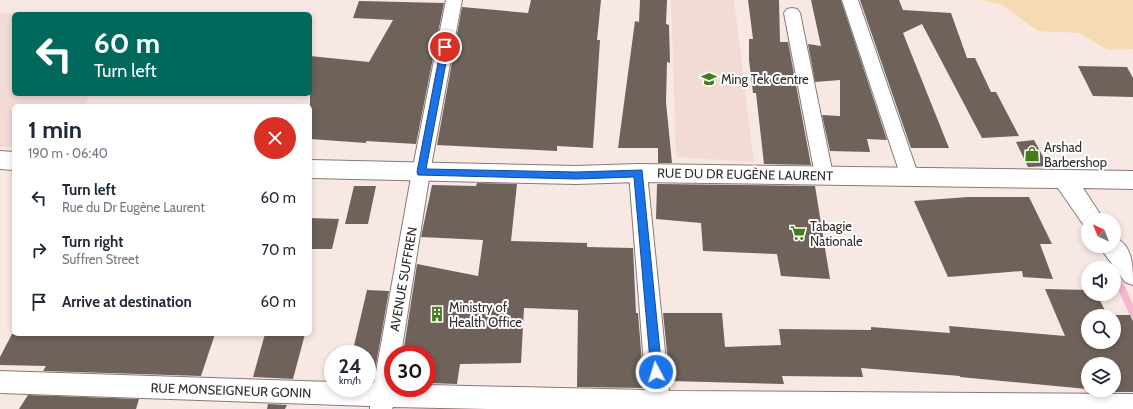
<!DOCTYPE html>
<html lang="en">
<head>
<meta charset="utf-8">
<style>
	body { margin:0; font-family:Cabin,sans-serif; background:#f2f2f3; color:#1f2937; height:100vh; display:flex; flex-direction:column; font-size:15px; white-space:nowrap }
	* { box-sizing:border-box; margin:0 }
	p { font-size:13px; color:#747a83 }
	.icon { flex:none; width:22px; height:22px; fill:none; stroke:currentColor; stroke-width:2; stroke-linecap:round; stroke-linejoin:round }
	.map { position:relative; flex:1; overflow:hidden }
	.details { position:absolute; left:12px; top:104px; width:300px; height:232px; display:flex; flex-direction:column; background:#fff; border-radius:6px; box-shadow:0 2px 6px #0003 }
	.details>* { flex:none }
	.hud { position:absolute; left:12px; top:12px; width:300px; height:84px; border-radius:6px; box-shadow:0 2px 6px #0003; background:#00695c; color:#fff; overflow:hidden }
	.needle { width:26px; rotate:317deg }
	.tools { position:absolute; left:1081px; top:213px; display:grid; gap:8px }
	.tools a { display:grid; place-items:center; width:40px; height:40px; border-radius:50%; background:#fff; box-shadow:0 2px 6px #0003; font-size:20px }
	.speed { position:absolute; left:324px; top:345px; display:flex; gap:8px; font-size:20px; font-weight:700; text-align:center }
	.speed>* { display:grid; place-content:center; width:52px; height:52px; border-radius:50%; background:#fff; box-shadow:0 2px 6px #0003; line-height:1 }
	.speed small { font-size:10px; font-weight:400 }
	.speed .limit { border:6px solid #d22; background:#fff; color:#111 }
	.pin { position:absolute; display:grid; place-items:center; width:34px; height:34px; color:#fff; margin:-17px; border:2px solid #fff; border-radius:50%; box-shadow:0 1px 4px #0007 }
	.me { position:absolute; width:44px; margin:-22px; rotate:355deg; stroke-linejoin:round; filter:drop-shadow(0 0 3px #0008) }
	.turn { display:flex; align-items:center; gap:14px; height:84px; padding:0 16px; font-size:18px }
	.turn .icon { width:52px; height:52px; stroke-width:2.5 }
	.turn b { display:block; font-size:28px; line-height:34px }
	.round { display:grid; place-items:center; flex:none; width:42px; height:42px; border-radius:21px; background:#f2f2f3 }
	.overview { display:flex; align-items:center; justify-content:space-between; height:68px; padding:0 16px }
	h1 { font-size:24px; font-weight:800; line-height:30px }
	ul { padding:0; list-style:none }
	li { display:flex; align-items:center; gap:12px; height:52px; padding:0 16px }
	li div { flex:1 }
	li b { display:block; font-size:15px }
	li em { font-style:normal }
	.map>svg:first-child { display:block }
	.built { fill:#f3dbd5 }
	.green { fill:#f6dab4 }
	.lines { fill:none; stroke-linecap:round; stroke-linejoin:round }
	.stream { fill:#f6b6cf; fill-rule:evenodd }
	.building { fill:#6e625b; fill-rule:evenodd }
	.minor-casing { stroke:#887976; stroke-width:2 }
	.tertiary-casing { stroke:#887976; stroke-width:2 }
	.minor { fill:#fff; fill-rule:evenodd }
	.tertiary { fill:#fff; fill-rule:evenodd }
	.route { fill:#1a73e8; stroke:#114b97 }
	.labels { text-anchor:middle; stroke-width:4; stroke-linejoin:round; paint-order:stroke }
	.poi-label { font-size:13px; fill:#322c2b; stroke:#fff; text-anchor:start }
	.street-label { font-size:13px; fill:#322c2b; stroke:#fff }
</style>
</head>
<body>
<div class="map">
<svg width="1133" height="409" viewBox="0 0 1133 409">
	<rect width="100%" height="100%" fill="#f8e8e4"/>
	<path class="built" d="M 671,0 L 734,0 L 754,162 L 676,157 Z
		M 0,13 L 26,14 L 14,14 L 14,94 L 91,94 L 84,106 L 14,106 L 14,147 L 0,147 Z"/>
	<path class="green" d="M 980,0 L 1133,0 L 1133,49 L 1107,50 L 1080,33 L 1038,31 L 1000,4 Z"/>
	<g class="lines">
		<path class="stream" d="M 1118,277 L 1121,278 L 1133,304 L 1133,317 L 1130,316 L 1114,280 L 1115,278 Z"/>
	</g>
	<path class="building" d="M 531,0 L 601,0 L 597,40 L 600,40 L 593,148 L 557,146 L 557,151 L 437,145 L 462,7 L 528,13 Z
		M 640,0 L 667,0 L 666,24 L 669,25 L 670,63 L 667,62 L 666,102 L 672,163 L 658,163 L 658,148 L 618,148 L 635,21 L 639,22 Z
		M 748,0 L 779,0 L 780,42 L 788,42 L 811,165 L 764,164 L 756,93 L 753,93 L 749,60 L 749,39 L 753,39 Z
		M 811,0 L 841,0 L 887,140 L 867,139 L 870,152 L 830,151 L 822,115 L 840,116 L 840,80 L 815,82 L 808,44 L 821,46 Z
		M 860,0 L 899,0 L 903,10 L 951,13 L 967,58 L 975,58 L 991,92 L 996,92 L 1019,136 L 982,138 L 922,24 L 903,33 L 949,148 L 911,148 Z
		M 359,1 L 444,3 L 416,144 L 366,141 L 366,143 L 310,139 L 310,56 L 369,62 L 393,20 L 353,18 Z
		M 1078,66 L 1127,67 L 1133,78 L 1133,97 L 1093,96 Z
		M 1034,140 L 1048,166 L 1028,167 L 1016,142 Z
		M 477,183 L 517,184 L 511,241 L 587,243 L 587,247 L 633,248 L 636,313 L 638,313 L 644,388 L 577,387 L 578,310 L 524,308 L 521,363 L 460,364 L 457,384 L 427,383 L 427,354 L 403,354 L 417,264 L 478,276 L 483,240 L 421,237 L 432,185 L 476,186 Z
		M 657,184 L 815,186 L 830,279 L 781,276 L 777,254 L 703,251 L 701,223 L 656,219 Z
		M 354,186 L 376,186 L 368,224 L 345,224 Z
		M 968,197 L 1029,197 L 1052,244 L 1040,244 L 1053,279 L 1023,277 L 1022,271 L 948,277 L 914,201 Z
		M 310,218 L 339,219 L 332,249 L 310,249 Z
		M 1045,289 L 1088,290 L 1088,294 L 1097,294 L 1107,315 L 1130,315 L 1133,321 L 1133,392 L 1088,392 L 1087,389 L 960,377 L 960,376 L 861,368 L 863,377 L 782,376 L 784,384 L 670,381 L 663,313 L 722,313 L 725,347 L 781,345 L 779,329 L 871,330 L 871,327 L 950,333 L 949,326 L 1065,336 ZM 1088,316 L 1114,316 L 1114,342 L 1088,342 ZM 1088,364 L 1114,364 L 1114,390 L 1088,390 Z
		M 367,290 L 389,291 L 373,382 L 367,382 L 367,354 L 352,354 Z
		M 12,334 L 215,334 L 201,376 L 43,371 L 46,366 L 0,365 L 0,357 Z
		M 265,334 L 305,334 L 293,379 L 253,377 Z
		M 28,395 L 139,399 L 136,409 L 19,409 Z
		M 268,404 L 287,405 L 285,409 L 267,409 Z"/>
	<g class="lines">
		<defs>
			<path id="minor" d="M 446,0 L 462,0 L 430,172 L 401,354 L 393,354 L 393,388 L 427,388 L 427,385 L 646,390 L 629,173 L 631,168 L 638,165 L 645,168 L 647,173 L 669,391 L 1133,394 L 1133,409 L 488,409 L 393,407 L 392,409 L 370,409 L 370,406 L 0,393 L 0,371 L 333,382 L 333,388 L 367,388 L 367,383 L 374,383 L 412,172 Z
				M 842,0 L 858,0 L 919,177 L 917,182 L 910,185 L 903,182 L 901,177 Z
				M 792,8 L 797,9 L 800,13 L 833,175 L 831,180 L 824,183 L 817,180 L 815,175 L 784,13 L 787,9 Z"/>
			<path id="tertiary" d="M 0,151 L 14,152 L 14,170 L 0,169 Z
				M 310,160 L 576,166 L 638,164 L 1133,171 L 1133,189 L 1083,188 L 1104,220 L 1088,220 L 1088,228 L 1085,227 L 1058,188 L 638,182 L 576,184 L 310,178 Z
				M 1114,237 C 1133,245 1133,266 1133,285 L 1125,282 L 1104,253 L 1101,246 L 1114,246 Z"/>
		</defs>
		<use href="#minor" class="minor-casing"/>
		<use href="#tertiary" class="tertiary-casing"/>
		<use href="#minor" class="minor"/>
		<use href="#tertiary" class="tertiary"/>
	</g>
	<path class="route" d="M 445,44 L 449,47 L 426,169 L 576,172 L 642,170 L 662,372 L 660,375 L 656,377 L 652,375 L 651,372 L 634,177 L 576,179 L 418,175 L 417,172 L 441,47 Z"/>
	<defs>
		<symbol id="school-bare" viewBox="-9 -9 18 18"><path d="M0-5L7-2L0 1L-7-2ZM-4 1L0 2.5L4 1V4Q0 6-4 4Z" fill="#437e18" stroke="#fff" stroke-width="2.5" paint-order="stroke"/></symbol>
		<symbol id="shop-bare" viewBox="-9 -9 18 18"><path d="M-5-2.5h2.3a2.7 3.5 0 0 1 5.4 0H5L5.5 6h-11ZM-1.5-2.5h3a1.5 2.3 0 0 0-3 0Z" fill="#437e18" stroke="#fff" stroke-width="2.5" paint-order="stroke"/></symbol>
		<symbol id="supermarket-bare" viewBox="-9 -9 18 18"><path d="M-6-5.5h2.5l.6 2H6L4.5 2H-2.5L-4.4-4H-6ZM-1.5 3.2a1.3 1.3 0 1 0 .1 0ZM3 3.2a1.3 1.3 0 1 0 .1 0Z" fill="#437e18" stroke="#fff" stroke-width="2.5" paint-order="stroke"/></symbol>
		<symbol id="building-bare" viewBox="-9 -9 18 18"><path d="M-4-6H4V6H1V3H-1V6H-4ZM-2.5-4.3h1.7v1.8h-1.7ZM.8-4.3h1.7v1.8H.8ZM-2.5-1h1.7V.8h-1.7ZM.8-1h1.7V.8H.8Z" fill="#437e18" stroke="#fff" stroke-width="2.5" paint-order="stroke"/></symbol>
	</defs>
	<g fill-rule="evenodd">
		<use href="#school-bare" x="698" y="68" width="22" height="22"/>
		<use href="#shop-bare" x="1021" y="143" width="22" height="22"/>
		<use href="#supermarket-bare" x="787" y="222" width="22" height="22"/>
		<use href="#building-bare" x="426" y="303" width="22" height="22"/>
	</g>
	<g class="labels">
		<g class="poi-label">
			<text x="721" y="84">Ming Tek Centre</text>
			<text x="1044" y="152">Arshad<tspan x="1044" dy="15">Barbershop</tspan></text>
			<text x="810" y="231">Tabagie<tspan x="810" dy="15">Nationale</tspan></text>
			<text x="449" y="312">Ministry of<tspan x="449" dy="15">Health Office</tspan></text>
		</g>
		<g class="street-label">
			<text transform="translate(745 174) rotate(1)" y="5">RUE DU DR EUGÈNE LAURENT</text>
			<text transform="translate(403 279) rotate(-80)" y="5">AVENUE SUFFREN</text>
			<text transform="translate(231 390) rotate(2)" y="5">RUE MONSEIGNEUR GONIN</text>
		</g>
	</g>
</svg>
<div class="tools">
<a><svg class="needle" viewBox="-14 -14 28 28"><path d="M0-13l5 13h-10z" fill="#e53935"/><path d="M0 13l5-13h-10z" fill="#747a83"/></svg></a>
<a><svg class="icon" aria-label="sound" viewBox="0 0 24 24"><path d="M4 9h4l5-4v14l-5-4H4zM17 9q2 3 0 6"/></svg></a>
<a><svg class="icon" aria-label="search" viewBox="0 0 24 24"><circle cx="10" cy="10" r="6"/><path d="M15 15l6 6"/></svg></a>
<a><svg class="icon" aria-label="layers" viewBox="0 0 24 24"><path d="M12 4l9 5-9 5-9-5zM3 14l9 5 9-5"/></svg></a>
</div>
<div class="speed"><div>24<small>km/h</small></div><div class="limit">30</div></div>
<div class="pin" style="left:445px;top:47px;background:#d93025"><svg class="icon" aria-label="arrive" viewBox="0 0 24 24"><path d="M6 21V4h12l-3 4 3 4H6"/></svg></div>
<svg class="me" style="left:656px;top:372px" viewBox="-20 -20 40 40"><circle r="17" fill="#1a73e8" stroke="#fff" stroke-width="3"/><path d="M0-11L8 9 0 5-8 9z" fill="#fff"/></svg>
<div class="hud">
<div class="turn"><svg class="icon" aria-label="left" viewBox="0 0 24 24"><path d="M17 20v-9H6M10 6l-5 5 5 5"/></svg><div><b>60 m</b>Turn left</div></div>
</div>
<section class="details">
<div class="overview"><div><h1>1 min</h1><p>190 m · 06:40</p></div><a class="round" style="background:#d93025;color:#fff"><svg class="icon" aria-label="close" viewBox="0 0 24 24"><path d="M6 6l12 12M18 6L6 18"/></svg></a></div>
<ul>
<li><svg class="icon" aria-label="left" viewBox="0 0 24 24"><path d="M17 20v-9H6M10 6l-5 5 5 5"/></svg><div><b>Turn left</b><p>Rue du Dr Eugène Laurent</p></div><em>60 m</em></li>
<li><svg class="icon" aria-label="right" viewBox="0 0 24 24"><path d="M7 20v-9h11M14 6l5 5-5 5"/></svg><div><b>Turn right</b><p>Suffren Street</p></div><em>70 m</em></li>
<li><svg class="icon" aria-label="arrive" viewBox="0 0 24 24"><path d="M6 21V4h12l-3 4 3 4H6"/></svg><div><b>Arrive at destination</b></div><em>60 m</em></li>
</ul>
</section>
</div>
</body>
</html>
